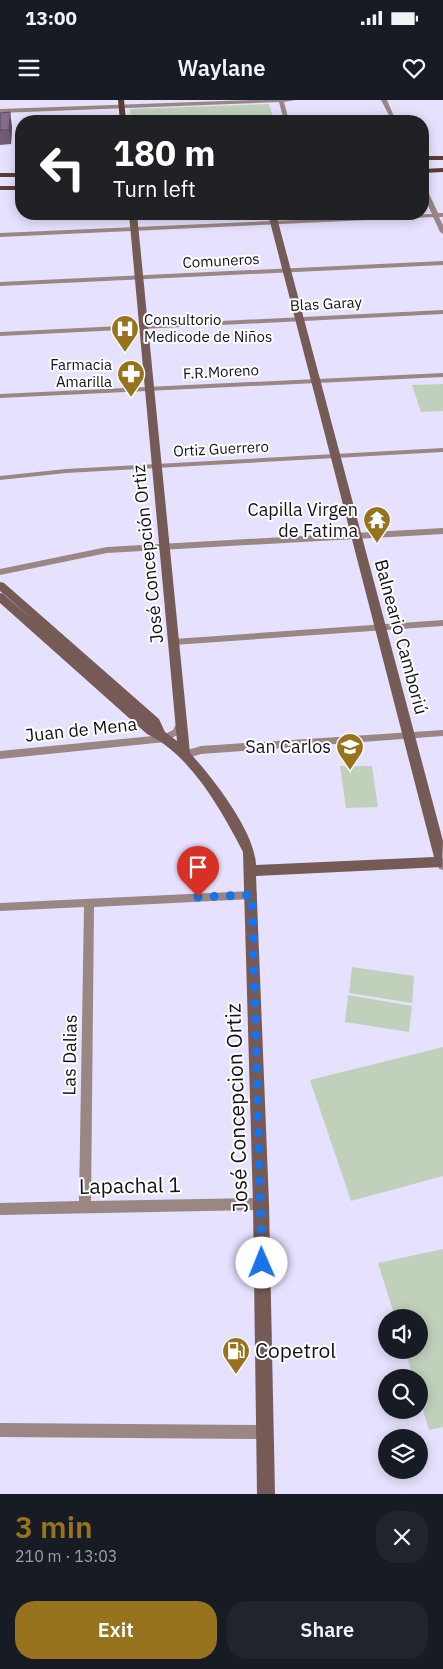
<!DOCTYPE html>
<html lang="en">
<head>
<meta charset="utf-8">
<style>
	body { margin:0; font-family:"IBM Plex Sans",sans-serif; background:#20242c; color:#f1f3f6; height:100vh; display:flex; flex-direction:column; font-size:19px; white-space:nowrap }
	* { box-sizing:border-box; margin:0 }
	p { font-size:16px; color:#9ea1a6 }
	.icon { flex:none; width:28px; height:28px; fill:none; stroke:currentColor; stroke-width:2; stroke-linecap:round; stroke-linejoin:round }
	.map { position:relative; height:1394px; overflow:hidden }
	.panel { display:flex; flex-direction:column; background:#171b24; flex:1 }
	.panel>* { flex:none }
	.banner { position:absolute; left:15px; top:15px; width:414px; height:105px; border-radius:20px; box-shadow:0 2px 12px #0003; background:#202124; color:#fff; overflow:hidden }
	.buttons { position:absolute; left:378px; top:1209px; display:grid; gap:10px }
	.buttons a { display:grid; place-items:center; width:50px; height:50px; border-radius:50%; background:#171b24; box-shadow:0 2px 12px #0003; font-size:25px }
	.pin { position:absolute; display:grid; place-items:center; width:42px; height:42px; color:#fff; margin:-51px -21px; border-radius:50% 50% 50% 0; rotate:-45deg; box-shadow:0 0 5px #0007 }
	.pin .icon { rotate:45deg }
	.me { position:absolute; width:55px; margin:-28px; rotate:359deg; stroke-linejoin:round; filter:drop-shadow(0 0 4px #0008) }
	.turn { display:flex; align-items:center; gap:18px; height:105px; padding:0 15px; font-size:22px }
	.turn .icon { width:65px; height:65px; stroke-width:2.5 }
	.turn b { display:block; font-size:35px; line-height:42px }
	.round { display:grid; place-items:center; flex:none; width:52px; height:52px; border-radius:20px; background:#20242c }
	.overview { display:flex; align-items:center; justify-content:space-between; height:85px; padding:0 15px }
	h1 { font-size:30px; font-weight:600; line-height:38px; color:#98731d }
	.action { display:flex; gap:10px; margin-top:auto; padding:10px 15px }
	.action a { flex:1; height:58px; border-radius:20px; background:#98731d; color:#fff; font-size:20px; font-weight:600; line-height:58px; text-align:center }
	.action a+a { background:#20242c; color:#f1f3f6 }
	.status { display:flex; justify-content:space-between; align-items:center; height:35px; padding:0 25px; background:#171b24; direction:ltr }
	.status svg { height:14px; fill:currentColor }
	header { display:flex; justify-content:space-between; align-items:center; height:65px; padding:0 15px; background:#171b24; font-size:22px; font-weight:600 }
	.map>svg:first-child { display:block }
	.green { fill:#c0d0bb }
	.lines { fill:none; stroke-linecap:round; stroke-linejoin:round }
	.street { fill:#9a8683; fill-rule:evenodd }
	.secondary { fill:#755a55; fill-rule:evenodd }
	.primary { fill:#5a3b35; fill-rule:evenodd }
	.wall { fill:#725c75 }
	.shaded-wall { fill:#5c4b5f }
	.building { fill:#846b88; stroke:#5c4b5f }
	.route { stroke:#1a73e8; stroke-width:9; stroke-dasharray:0 16.2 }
	.labels { text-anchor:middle; stroke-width:4; stroke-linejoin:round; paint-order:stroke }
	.far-street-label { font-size:15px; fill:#12101c; stroke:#fff }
	.far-poi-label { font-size:15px; fill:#12101c; stroke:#fff; text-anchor:start }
	.poi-label { font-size:18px; fill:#12101c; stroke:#fff; text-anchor:end }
	.street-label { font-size:18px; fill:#12101c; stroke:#fff }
	.near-street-label { font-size:21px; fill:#12101c; stroke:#fff }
	.near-poi-label { font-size:21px; fill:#12101c; stroke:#fff; text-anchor:start }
</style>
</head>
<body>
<div class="status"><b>13:00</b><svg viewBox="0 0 49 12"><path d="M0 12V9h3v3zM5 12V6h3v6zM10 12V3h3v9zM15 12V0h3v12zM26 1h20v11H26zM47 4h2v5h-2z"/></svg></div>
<header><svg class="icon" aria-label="menu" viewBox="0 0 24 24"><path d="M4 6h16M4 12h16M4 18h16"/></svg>Waylane<svg class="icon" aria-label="heart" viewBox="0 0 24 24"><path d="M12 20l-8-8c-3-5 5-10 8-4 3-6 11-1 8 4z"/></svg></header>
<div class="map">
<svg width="443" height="1394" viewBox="0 0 443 1394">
	<rect width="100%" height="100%" fill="#e5e1fe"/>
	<path class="green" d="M 269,4 L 274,21 L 131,21 L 130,9 Z
		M 443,284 L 443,311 L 421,312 L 412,285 Z
		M 340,666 L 372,666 L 378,707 L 346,708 Z
		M 352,867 L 414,876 L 412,903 L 349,893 Z
		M 348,895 L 412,906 L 409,932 L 345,922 Z
		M 443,947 L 443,1076 L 351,1101 L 310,980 Z
		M 443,1149 L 443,1327 L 429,1330 L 419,1297 L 419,1278 L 413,1277 L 405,1250 L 419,1250 L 419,1218 L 395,1217 L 378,1163 Z"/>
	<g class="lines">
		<path class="street" d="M 251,0 L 296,0 L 284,2 L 289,21 L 284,21 L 279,2 L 0,13 L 0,9 Z
			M 381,0 L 387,0 L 396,21 L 392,21 Z
			M 422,83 L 425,85 L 438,113 L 443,113 L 443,117 L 439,117 L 443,125 L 443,134 L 440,132 L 433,117 L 0,137 L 0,133 L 432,114 L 422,93 Z
			M 443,161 L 443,165 L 0,186 L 0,182 Z
			M 443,210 L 443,214 L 0,236 L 0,232 Z
			M 443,273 L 443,277 L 0,298 L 0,294 Z
			M 443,348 L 443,352 L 66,373 L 0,380 L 0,376 L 66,369 Z
			M 443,428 L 443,434 L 107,453 L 0,475 L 0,469 L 107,447 Z
			M 443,520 L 443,526 L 174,545 L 170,542 L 174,539 Z
			M 182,618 L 187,621 L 179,634 L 165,642 L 0,659 L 0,651 L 163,635 L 173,630 L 179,619 Z
			M 443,630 L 443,636 L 201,654 L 184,659 L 179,655 L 181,652 L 201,646 Z
			M 443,758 L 443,770 L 439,769 L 438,766 L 439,759 Z
			M 252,791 L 256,792 L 257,795 L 256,798 L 252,799 L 94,807 L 91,1101 L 261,1098 L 266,1100 L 267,1104 L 266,1108 L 261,1110 L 0,1115 L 0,1103 L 79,1101 L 84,807 L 0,811 L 0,803 Z
			M 0,1323 L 266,1325 L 271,1327 L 273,1332 L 271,1337 L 266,1339 L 0,1337 Z"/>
		<path class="secondary" d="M 129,114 L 137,114 L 190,653 C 213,678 255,732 256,765 L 434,757 L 268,114 L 276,114 L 443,741 L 442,767 L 256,776 L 269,1104 L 275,1394 L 257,1394 L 253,1104 L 243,752 C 222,711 190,654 147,634 L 0,503 L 0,493 L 4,494 L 34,521 L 0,491 L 0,482 L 4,483 L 159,619 L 165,632 L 177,641 Z"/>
		<path class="primary" d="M 118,0 L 124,0 L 126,21 L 120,21 Z
			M 422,56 L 443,56 L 443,60 L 422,60 Z
			M 443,68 L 443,72 L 422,73 L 422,69 Z
			M 0,73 L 21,73 L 21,77 L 0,77 Z
			M 0,86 L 21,86 L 21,90 L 0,90 Z"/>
	</g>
	<path class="wall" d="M 0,13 L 12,26 L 11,44 L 0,45 Z"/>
	<path class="shaded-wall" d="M 10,12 L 12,26 L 11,44 L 9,30 Z"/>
	<path class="building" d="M 10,12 L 9,30 L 0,30 L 0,13 Z"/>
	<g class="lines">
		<path class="route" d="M 198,797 L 252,795 L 262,1163"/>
	</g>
	<defs>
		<symbol id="hospital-pin" viewBox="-11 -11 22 30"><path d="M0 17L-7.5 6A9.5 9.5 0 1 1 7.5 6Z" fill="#98731d" stroke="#fff"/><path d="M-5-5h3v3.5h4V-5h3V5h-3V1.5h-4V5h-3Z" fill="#fff"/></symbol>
		<symbol id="pharmacy-pin" viewBox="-11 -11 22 30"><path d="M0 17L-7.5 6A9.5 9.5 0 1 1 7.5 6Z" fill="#98731d" stroke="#fff"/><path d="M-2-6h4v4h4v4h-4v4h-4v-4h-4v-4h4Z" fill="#fff"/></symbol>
		<symbol id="temple-pin" viewBox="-11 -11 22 30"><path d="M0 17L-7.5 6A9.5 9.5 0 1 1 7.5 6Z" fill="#98731d" stroke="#fff"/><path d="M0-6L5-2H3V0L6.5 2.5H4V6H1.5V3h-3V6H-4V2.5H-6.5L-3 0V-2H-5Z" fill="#fff"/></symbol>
		<symbol id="school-pin" viewBox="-11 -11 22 30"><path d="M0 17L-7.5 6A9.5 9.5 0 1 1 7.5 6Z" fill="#98731d" stroke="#fff"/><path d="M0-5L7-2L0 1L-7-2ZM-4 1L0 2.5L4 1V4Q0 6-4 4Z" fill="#fff"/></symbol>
		<symbol id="fuel-pin" viewBox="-11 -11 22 30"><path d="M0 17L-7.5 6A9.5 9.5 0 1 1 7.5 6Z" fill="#98731d" stroke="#fff"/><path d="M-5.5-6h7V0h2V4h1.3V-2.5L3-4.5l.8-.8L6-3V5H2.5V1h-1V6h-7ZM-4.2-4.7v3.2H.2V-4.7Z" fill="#fff"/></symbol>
	</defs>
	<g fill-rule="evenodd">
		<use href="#hospital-pin" x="109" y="213" width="32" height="43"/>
		<use href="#pharmacy-pin" x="115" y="258" width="32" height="43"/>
		<use href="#temple-pin" x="361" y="404" width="32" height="43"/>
		<use href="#school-pin" x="334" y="631" width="32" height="43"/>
		<use href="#fuel-pin" x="220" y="1235" width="32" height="43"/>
	</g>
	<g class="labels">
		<g class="far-street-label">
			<text transform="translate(221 161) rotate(-3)" y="5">Comuneros</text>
			<text transform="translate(326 204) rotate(-3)" y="5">Blas Garay</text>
			<text transform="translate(221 272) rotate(-3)" y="5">F.R.Moreno</text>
			<text transform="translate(221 349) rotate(-3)" y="5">Ortiz Guerrero</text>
		</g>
		<g class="far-poi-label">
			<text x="144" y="225">Consultorio<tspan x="144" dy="17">Medicode de Niños</tspan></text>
			<text x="112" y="270" text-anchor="end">Farmacia<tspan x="112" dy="17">Amarilla</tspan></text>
		</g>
		<g class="poi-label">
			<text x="358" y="416">Capilla Virgen<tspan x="358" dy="21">de Fatima</tspan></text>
			<text x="331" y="653">San Carlos</text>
		</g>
		<g class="street-label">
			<text transform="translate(148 454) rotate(-96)" y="6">José Concepción Ortiz</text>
			<text transform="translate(401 537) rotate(75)" y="6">Balneario Camboriú</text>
			<text transform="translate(81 630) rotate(-6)" y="6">Juan de Mena</text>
			<text transform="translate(70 955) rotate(-89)" y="6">Las Dalias</text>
		</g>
		<g class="near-street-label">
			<text transform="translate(237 1008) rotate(-92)" y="7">José Concepcion Ortiz</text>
			<text transform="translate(130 1086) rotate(-1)" y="7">Lapachal 1</text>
		</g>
		<g class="near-poi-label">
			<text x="255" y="1258">Copetrol</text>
		</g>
	</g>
</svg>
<div class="buttons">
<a><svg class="icon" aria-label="sound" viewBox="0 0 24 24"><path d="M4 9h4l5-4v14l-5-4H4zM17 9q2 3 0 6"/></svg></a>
<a><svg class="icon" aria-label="search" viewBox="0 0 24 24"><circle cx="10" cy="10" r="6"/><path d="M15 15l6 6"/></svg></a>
<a><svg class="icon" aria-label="layers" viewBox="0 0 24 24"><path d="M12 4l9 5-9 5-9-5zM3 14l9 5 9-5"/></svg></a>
</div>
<div class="pin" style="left:198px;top:797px;background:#d93025"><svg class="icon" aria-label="arrive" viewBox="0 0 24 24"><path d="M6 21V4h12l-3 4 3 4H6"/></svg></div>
<svg class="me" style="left:262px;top:1163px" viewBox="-20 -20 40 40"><circle r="19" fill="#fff"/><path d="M0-13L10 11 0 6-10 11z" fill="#1a73e8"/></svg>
<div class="banner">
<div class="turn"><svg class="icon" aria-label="left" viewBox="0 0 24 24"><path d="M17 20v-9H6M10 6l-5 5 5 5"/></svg><div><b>180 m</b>Turn left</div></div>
</div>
</div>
<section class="panel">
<div class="overview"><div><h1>3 min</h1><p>210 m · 13:03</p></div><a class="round"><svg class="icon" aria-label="close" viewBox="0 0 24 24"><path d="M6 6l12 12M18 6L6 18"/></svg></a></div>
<div class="action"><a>Exit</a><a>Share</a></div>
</section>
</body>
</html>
